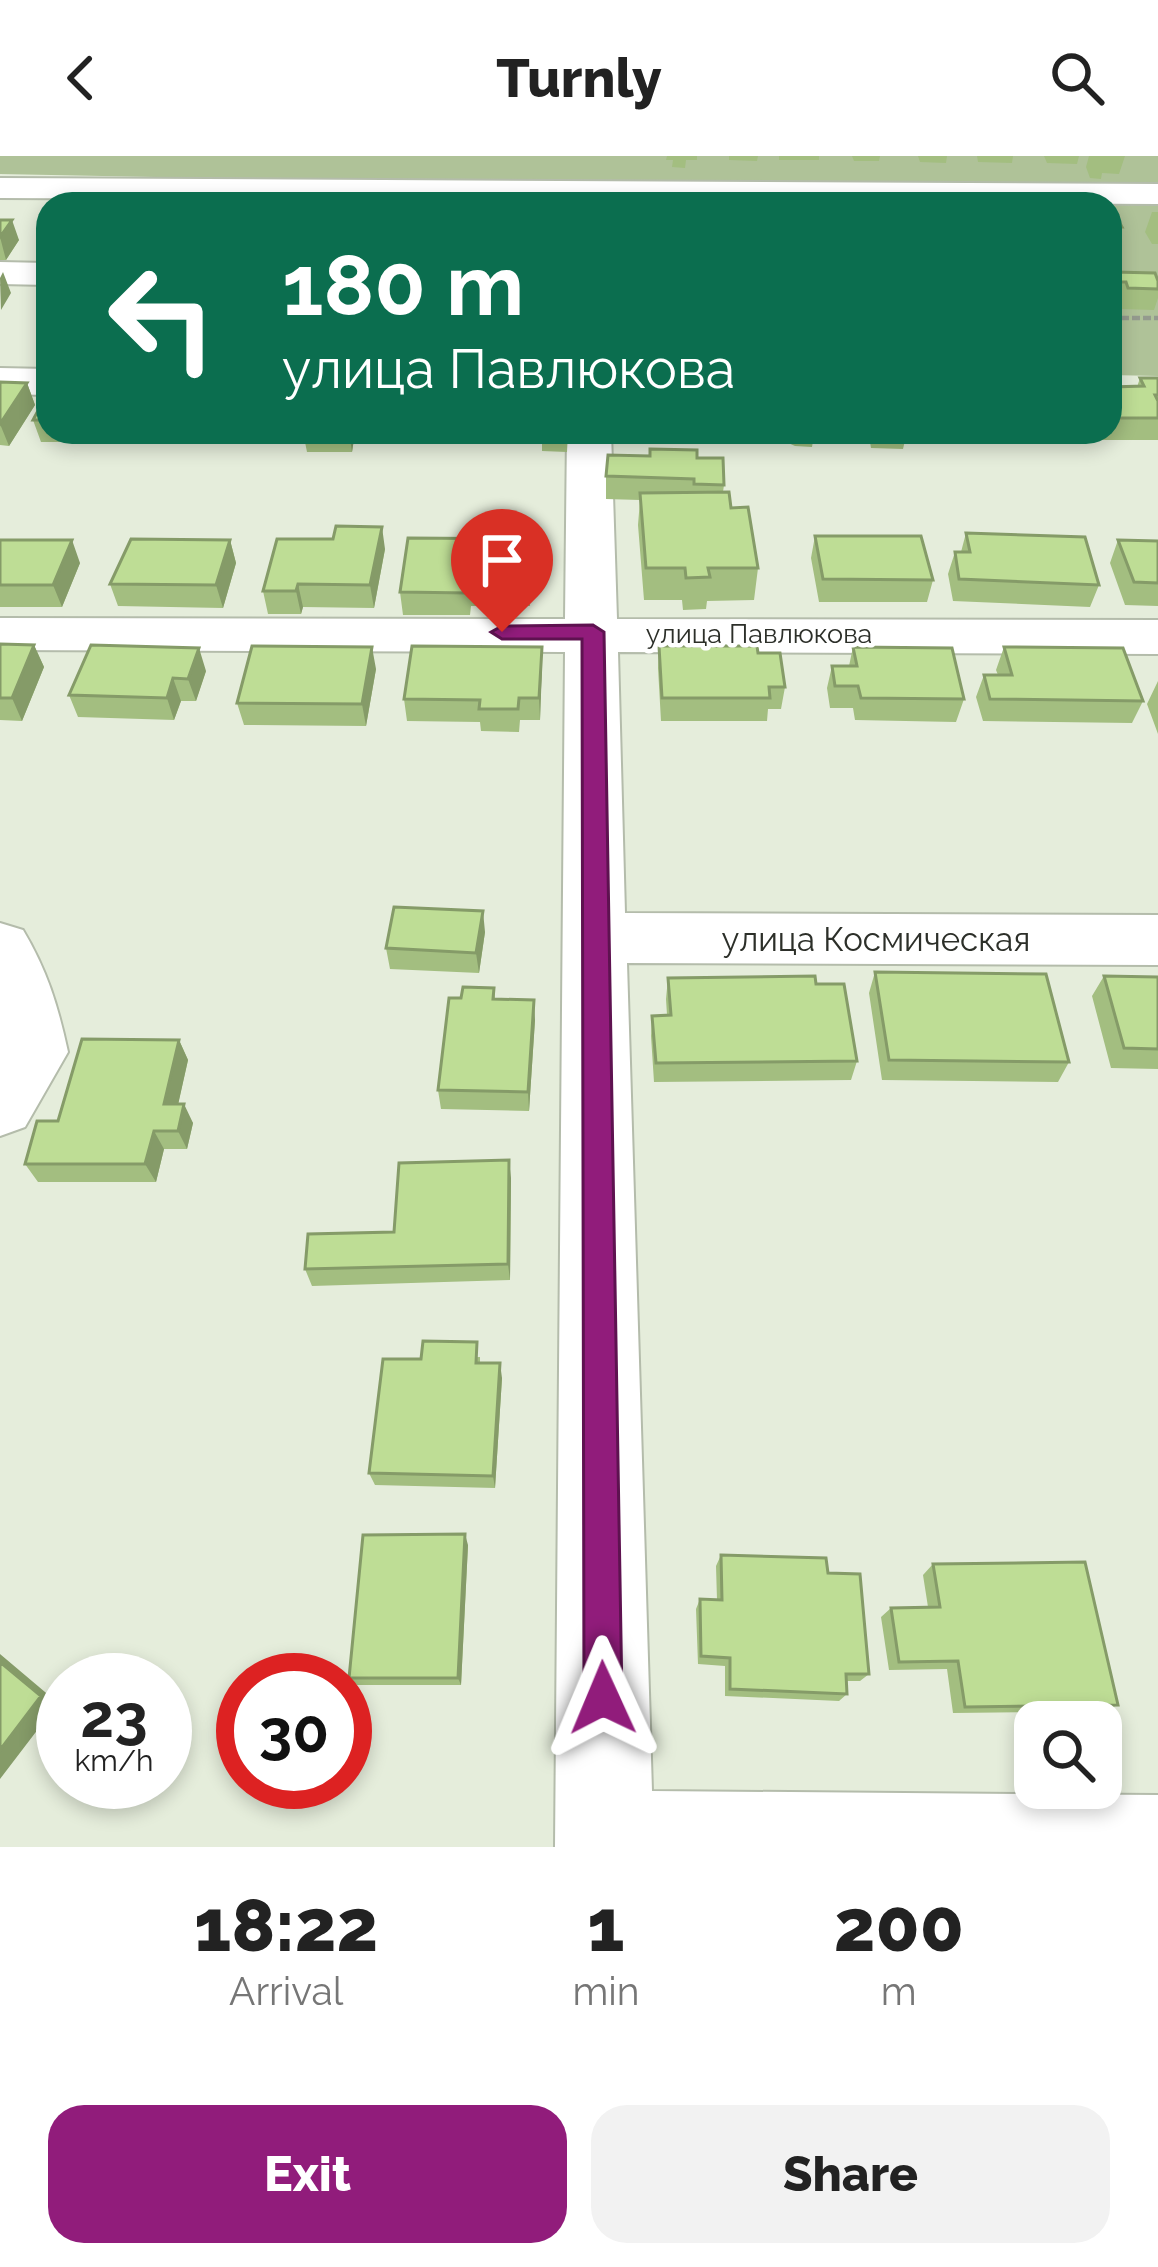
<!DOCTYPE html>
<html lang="en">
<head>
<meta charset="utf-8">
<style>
	body { margin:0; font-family:Raleway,sans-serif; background:#f2f2f2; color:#222; height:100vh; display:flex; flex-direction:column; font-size:45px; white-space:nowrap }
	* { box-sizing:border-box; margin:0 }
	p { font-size:39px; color:#767676 }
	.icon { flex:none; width:66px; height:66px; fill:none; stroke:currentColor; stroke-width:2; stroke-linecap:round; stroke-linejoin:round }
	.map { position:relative; height:1691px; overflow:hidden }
	.details { display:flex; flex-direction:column; background:#fff; flex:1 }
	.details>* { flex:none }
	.top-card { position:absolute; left:36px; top:36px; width:1086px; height:252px; border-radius:36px; box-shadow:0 6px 18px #0003; background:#0b6e4f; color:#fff; overflow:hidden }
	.controls { position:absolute; left:1014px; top:1545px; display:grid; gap:24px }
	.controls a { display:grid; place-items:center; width:108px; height:108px; border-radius:24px; background:#fff; box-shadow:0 6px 18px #0003; font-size:60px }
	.speed { position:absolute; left:36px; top:1497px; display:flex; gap:24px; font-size:60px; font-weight:700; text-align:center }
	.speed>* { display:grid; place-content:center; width:156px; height:156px; border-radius:50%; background:#fff; box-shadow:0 6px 18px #0003; line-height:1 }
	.speed small { font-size:30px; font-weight:400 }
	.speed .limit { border:18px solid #d22; background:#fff; color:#111 }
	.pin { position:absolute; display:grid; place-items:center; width:102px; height:102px; color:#fff; margin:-123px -51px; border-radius:50% 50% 50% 0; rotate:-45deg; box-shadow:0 0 12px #0007 }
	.pin .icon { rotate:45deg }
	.me { position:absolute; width:132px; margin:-66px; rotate:359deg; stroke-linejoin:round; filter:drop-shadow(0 0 9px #0008) }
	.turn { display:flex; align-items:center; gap:42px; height:252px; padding:0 48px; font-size:54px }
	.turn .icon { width:156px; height:156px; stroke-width:2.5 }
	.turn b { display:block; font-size:84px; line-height:102px }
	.eta { display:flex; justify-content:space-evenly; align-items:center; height:204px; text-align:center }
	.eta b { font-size:72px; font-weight:800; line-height:84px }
	.button { display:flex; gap:24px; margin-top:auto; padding:24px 48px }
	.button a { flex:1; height:138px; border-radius:36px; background:#911c7b; color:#fff; font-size:48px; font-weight:800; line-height:138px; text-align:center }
	.button a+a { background:#f2f2f2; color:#222 }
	header { display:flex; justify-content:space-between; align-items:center; height:156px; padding:0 48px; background:#fff; font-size:54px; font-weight:800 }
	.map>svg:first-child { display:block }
	.green { fill:#afc298 }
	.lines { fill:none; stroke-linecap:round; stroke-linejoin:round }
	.minor-casing { stroke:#b4bcab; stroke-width:4 }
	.path { stroke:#949a8e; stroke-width:4.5; stroke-dasharray:8 3; stroke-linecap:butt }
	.minor { fill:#fff; fill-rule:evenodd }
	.wall { fill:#a3be80 }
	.shaded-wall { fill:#859b68 }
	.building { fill:#bedd95; stroke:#859b68; stroke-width:3 }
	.route { fill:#911c7b; stroke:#5e1250; stroke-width:3 }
	.labels { text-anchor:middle; stroke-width:9; stroke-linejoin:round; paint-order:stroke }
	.far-street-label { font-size:27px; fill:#2c2f29; stroke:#fff }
	.street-label { font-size:33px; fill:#2c2f29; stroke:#fff }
</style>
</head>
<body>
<header><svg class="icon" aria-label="back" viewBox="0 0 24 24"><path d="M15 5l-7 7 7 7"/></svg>Turnly<svg class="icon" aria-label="search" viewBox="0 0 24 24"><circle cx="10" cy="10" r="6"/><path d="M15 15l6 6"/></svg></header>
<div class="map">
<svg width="1158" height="1691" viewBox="0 0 1158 1691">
	<rect width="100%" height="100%" fill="#e5eddb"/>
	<path class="green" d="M 0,0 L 1158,0 L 1158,220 L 1110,219 L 1110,48 L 564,48 L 564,29 L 0,18 Z"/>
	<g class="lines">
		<defs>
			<path id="minor" d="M 0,22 L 1158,28 L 1158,48 L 0,42 Z
				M 0,106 L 48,107 L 48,129 L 0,128 Z
				M 0,212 L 48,213 L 48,239 L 0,238 Z
				M 567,276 L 611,276 L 617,463 L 1158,464 L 1158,498 L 618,496 L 625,757 L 1158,759 L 1158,809 L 627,807 L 652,1635 L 1158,1639 L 1158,1691 L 555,1691 L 565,496 L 0,494 L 0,462 L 565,463 Z
				M 0,767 L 23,774 C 47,814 58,850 68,896 L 25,971 L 0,980 Z"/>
		</defs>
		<use href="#minor" class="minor-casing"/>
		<path class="path" d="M 1110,162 L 1158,162"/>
		<use href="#minor" class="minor"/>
	</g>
	<path class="wall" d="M 667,0 L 697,0 L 697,4 L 686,4 L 685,12 L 672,11 L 673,4 L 666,4 Z
		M 729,0 L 758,0 L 757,5 L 729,4 Z
		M 779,0 L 819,0 L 819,4 L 779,4 Z
		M 852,0 L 880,0 L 879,5 L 854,5 Z
		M 918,0 L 947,0 L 946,7 L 920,6 Z
		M 977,0 L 1013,0 L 1012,7 L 978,6 Z
		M 1044,0 L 1079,0 L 1077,8 L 1047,7 Z
		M 1089,0 L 1125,0 L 1119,18 L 1102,17 L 1101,23 L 1090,22 L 1086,11 Z
		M 1110,56 L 1122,71 L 1115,92 L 1110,92 Z
		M 1152,56 L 1158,56 L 1158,88 L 1152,88 L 1145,76 Z
		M 0,64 L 19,84 L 6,104 L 0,104 Z
		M 1113,116 L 1158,125 L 1158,142 L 1154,154 L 1121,153 L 1119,148 L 1110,147 L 1110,126 Z
		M 1140,222 L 1158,222 L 1158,284 L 1087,284 L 1084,276 L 1110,276 L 1110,231 L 1137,231 Z
		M 0,226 L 27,227 L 35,249 L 9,290 L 0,289 Z
		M 48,236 L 48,276 L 147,276 L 142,286 L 116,286 L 114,281 L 71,280 L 68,286 L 41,286 L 33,264 Z
		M 180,276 L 281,276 L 279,284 L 181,281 Z
		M 303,276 L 421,276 L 420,284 L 354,283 L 352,296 L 307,296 Z
		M 454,276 L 568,276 L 567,296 L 542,295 L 542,285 L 454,283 Z
		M 640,276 L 752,276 L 751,284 L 641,284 Z
		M 785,276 L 907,276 L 903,293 L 871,292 L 870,286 L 813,285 L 812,291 L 795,290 L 786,286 Z
		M 940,276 L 1048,276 L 1044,288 L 961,288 L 959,282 L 942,281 Z
		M 697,302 L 724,329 L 723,336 L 758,412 L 754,444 L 707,445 L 706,453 L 683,454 L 682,444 L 644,444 L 638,369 L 640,344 L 606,343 L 606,320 Z
		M 966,377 L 1099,429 L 1090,451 L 953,445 L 948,418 L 955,396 L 961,396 Z
		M 815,380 L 933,424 L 927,446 L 819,446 L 811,402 Z
		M 542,383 L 541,430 L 530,430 L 530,450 L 471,450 L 470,459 L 403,459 L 400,436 Z
		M 0,384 L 80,407 L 62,451 L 0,451 Z
		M 230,384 L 236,407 L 223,452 L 118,450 L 110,428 Z
		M 1118,384 L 1158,385 L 1158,450 L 1125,449 L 1110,407 Z
		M 385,393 L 374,452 L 303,451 L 301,458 L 268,458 L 263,435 Z
		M 0,488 L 34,489 L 44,511 L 22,565 L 0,564 Z
		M 659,490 L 758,497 L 785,531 L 781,553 L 768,553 L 767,565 L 661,565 L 658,512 Z
		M 542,491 L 540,564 L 520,564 L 519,576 L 481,575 L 480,566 L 407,565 L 404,543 Z
		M 853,491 L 964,543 L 956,566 L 855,564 L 853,552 L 830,552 L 827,532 L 832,510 L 849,510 Z
		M 1004,491 L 1143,545 L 1132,567 L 983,565 L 976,541 L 984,519 L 998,519 L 996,514 Z
		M 376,513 L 366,570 L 244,569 L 237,547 Z
		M 206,515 L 196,545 L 181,545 L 174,564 L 78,561 L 69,539 Z
		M 1158,525 L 1158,578 L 1147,548 Z
		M 485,776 L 479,817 L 390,813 L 386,792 Z
		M 875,816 L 1069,906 L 1058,926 L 882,924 L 869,837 Z
		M 1104,820 L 1158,821 L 1158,913 L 1111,912 L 1092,840 Z
		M 668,822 L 816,828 L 857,905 L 851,924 L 654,926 L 651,880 L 652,860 L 667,859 L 666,843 Z
		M 494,832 L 495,843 L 535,864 L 529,955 L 441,953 L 438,934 L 461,842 Z
		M 179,884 L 188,904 L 178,948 L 193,967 L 187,993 L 164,993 L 156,1026 L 38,1026 L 25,1008 L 58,965 Z
		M 511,1022 L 510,1124 L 312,1130 L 305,1113 L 394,1076 Z
		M 480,1201 L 480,1207 L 502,1222 L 495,1332 L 375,1329 L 369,1317 L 421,1203 Z
		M 468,1389 L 461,1529 L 357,1529 L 349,1522 Z
		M 721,1399 L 828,1417 L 869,1518 L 860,1525 L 847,1525 L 847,1538 L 839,1545 L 725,1540 L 725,1510 L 698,1508 L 696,1453 L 700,1443 L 717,1444 L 716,1410 Z
		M 933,1408 L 1118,1549 L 1102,1555 L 953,1557 L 947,1513 L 889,1514 L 881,1461 L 891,1452 L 928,1451 L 923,1419 Z"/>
	<path class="shaded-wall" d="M 12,64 L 19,84 L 6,104 L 0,81 Z
		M 3,116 L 11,137 L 1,154 L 0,122 Z
		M 27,227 L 35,249 L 9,290 L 0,268 Z
		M 349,276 L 353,276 L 354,283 L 352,296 Z
		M 382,371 L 385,393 L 374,452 L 370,429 Z
		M 72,384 L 80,407 L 62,451 L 53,429 Z
		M 230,384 L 236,407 L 223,452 L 216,429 Z
		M 298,428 L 303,451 L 301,458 L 296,435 Z
		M 34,489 L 44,511 L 22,565 L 12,542 Z
		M 372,491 L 376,513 L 366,570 L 362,548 Z
		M 542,491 L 542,513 L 540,564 L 539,542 Z
		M 199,492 L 206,515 L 196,545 L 188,523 Z
		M 173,522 L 181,545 L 174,564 L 167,542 Z
		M 483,755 L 485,776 L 479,817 L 476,797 Z
		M 534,844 L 535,864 L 529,955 L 528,936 Z
		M 179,884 L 188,904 L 174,967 L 164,948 Z
		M 184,948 L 193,967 L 187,993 L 178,975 Z
		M 154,975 L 164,993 L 156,1026 L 145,1008 Z
		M 509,1004 L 511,1022 L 510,1124 L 508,1108 Z
		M 500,1207 L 502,1222 L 495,1332 L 493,1320 Z
		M 465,1378 L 468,1389 L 461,1529 L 458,1522 Z
		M 0,1498 L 58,1547 L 0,1623 Z"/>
	<path class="building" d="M 1110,56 L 1114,56 L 1122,71 L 1110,71 Z
		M 0,64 L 12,64 L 0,81 Z
		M 1113,116 L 1155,117 L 1158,125 L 1158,133 L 1128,132 L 1126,126 L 1117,126 Z
		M 1140,222 L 1158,222 L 1158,239 L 1155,239 L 1158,245 L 1158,262 L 1110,262 L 1110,231 L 1144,230 Z
		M 0,226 L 27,227 L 0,268 Z
		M 48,236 L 48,264 L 33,264 Z
		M 650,293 L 697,294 L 697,302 L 723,302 L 724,329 L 694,328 L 694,323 L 606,320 L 608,299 L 650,300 Z
		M 729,336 L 731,352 L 748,351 L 758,412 L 708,412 L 710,421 L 686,422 L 685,412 L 646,412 L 640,337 Z
		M 336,370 L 382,371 L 370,429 L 298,428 L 296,435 L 263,435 L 277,383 L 333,383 Z
		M 966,377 L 1085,381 L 1099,429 L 959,423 L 955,396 L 970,396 Z
		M 815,380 L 921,380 L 933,424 L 823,423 Z
		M 408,382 L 542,383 L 541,407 L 530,407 L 529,427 L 469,427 L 468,437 L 400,436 Z
		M 131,383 L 230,384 L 216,429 L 110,428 Z
		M 0,384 L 72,384 L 53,429 L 0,429 Z
		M 1118,384 L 1158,385 L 1158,427 L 1134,426 Z
		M 0,488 L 34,489 L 12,542 L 0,542 Z
		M 91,489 L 199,492 L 188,523 L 173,522 L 167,542 L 69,539 Z
		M 252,490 L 372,491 L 362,548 L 237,547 Z
		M 412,490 L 542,491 L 539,542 L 519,542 L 518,553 L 479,553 L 480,544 L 404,543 Z
		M 659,490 L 757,490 L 758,497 L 780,497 L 785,531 L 769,531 L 770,542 L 662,542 Z
		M 853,491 L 952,492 L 964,543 L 861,542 L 858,530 L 835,530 L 832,510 L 857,510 Z
		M 1004,491 L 1123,492 L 1143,545 L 990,543 L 984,519 L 1012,519 Z
		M 394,751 L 483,755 L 476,797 L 386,792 Z
		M 875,816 L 1046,818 L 1069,906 L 889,904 Z
		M 815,820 L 816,828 L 844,828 L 857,905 L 656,907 L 652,860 L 671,859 L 668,822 Z
		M 1104,820 L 1158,821 L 1158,893 L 1124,892 Z
		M 463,831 L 494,832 L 493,843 L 534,844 L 528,936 L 438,934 L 449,842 L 461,842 Z
		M 82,883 L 179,884 L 164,948 L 184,948 L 178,975 L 154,975 L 145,1008 L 25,1008 L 37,965 L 58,965 Z
		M 509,1004 L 508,1108 L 305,1113 L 308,1078 L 394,1076 L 399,1007 Z
		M 423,1185 L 477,1186 L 476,1207 L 500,1207 L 493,1320 L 369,1317 L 383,1203 L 421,1203 Z
		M 465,1378 L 458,1522 L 349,1522 L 363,1379 Z
		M 721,1399 L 826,1402 L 828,1417 L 860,1418 L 869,1518 L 846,1518 L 847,1538 L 730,1533 L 730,1502 L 701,1500 L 700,1443 L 722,1444 Z
		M 1085,1406 L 1118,1549 L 965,1551 L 958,1505 L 899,1506 L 891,1452 L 940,1451 L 933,1408 Z
		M 0,1506 L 41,1540 L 0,1594 Z"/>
	<path class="route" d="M 593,469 L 604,476 L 622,1542 L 617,1555 L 603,1561 L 590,1555 L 584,1542 L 582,483 L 502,483 L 491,476 L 502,470 Z"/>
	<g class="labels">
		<g class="far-street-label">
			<text x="759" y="487">улица Павлюкова</text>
		</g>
		<g class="street-label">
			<text x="876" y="795">улица Космическая</text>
		</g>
	</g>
</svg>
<div class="controls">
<a><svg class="icon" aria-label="search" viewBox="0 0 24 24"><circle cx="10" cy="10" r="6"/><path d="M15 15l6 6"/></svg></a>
</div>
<div class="speed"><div>23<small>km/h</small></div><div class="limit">30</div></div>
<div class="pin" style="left:502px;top:476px;background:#d93025"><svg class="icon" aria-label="arrive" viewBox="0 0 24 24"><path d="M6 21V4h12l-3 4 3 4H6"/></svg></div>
<svg class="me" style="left:603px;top:1542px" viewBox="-20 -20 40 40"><path d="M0-17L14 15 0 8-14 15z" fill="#911c7b" stroke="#fff" stroke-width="4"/></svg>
<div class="top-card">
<div class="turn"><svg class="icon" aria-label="left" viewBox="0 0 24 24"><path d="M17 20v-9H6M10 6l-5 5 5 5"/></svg><div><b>180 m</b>улица Павлюкова</div></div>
</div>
</div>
<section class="details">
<div class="eta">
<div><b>18:22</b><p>Arrival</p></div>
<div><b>1</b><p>min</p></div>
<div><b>200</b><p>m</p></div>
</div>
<div class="button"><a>Exit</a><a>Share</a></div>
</section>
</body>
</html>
